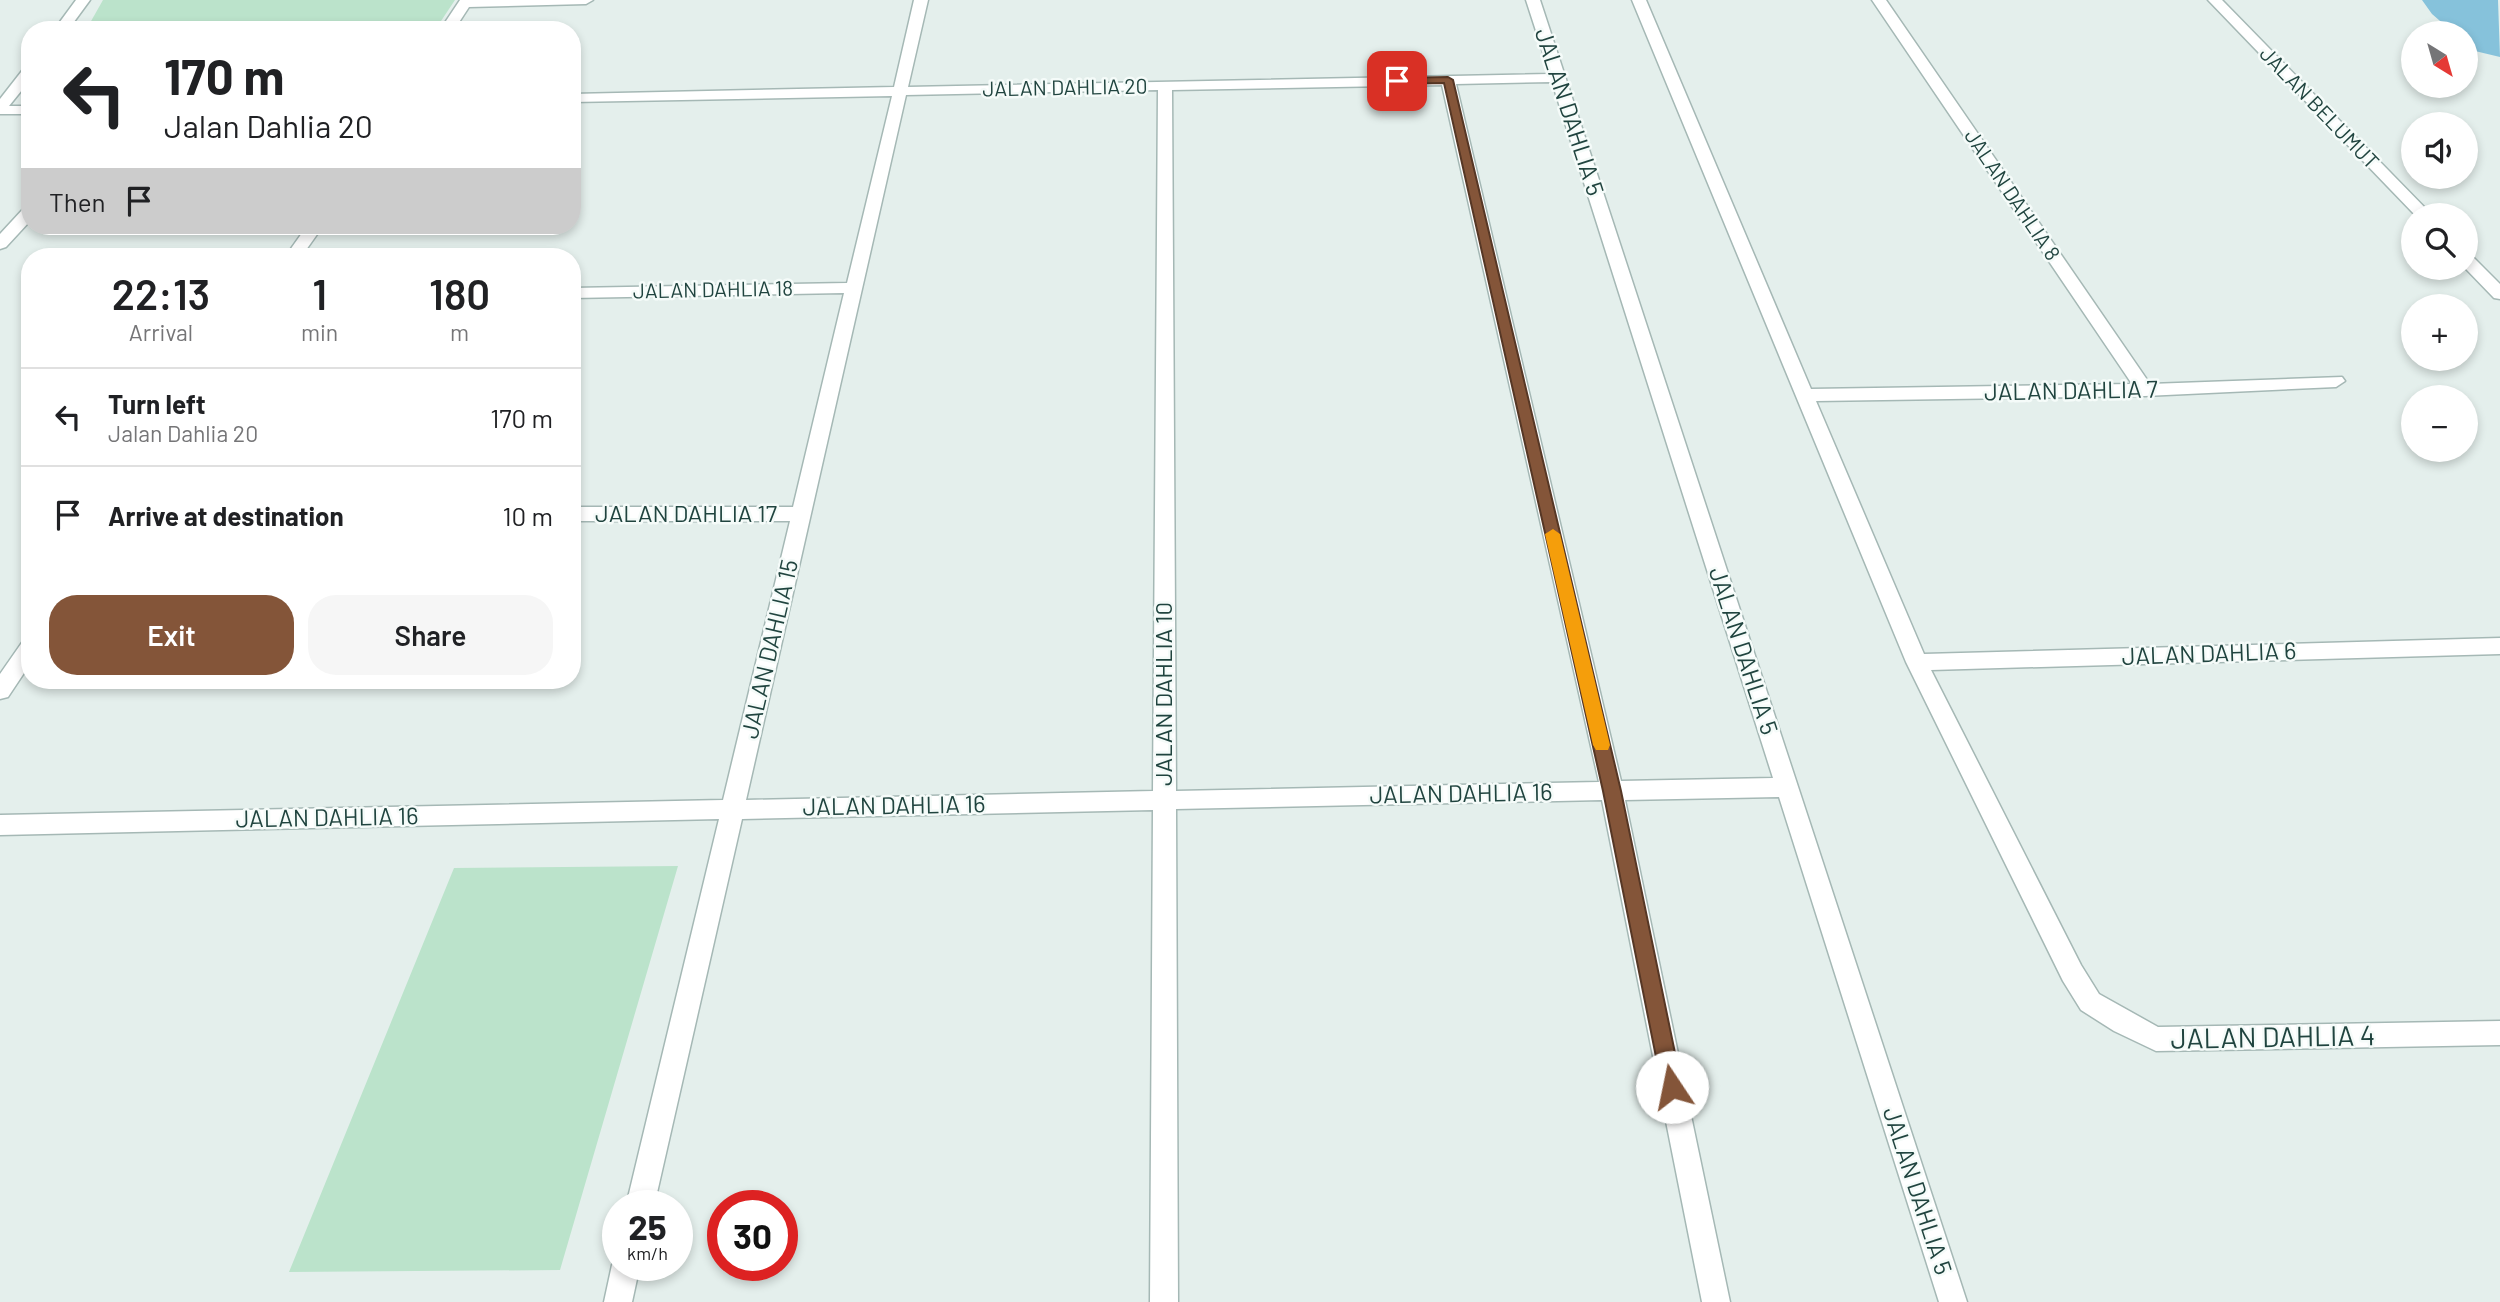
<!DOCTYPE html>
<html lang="en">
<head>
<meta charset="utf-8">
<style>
	body { margin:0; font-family:Barlow,sans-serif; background:#f6f6f6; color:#202124; height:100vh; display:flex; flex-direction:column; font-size:26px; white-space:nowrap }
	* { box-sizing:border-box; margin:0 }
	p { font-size:23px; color:#757577 }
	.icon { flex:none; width:38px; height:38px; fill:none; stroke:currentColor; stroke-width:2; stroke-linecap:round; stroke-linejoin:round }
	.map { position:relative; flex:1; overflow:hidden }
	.panel { position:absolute; left:21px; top:248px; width:560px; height:441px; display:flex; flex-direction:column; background:#fff; border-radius:28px; box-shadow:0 4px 10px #0003 }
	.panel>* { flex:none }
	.banner { position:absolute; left:21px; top:21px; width:560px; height:214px; border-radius:28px; box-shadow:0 4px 10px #0003; background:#fff; color:#202124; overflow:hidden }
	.needle { width:46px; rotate:143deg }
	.buttons { position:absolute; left:2401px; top:21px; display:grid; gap:14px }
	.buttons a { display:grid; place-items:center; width:77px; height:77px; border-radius:50%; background:#fff; box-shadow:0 4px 10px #0003; font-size:35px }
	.speed { position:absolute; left:602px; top:1190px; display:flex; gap:14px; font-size:35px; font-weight:700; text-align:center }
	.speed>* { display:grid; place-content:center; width:91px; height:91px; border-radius:50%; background:#fff; box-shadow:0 4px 10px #0003; line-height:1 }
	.speed small { font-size:18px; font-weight:400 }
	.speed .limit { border:10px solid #d22; background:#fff; color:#111 }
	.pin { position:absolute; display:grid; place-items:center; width:60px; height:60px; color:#fff; margin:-30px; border-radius:14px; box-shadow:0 4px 10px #0006 }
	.me { position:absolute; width:77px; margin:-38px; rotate:349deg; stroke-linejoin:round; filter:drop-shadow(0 0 5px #0008) }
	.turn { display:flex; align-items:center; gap:24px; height:147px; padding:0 28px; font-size:32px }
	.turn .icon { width:91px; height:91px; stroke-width:2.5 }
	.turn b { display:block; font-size:49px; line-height:60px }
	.then { display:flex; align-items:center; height:66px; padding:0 28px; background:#0003; gap:14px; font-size:26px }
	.eta { display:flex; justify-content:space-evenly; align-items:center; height:119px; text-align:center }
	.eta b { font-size:42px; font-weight:600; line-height:49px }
	.button { display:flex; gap:14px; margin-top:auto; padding:14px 28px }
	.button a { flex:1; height:80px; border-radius:28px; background:#845539; color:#fff; font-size:28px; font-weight:600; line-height:80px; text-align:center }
	.button a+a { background:#f6f6f6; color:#202124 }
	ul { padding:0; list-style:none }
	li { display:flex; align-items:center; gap:21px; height:98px; padding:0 28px; border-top:2px solid #e0e0e0 }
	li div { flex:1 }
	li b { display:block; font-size:26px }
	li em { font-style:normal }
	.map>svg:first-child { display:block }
	.green { fill:#bbe3cb }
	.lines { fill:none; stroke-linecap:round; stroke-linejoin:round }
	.river { fill:#86c2db; fill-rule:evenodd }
	.minor-casing { stroke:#a5b8b5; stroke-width:3 }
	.minor { fill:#fff; fill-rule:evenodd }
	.route { fill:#845539; stroke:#563725; stroke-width:2 }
	.slow { fill:#f59e0b }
	.labels { text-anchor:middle; stroke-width:5; stroke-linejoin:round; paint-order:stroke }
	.far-street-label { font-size:21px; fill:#20443f; stroke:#f5fbf9 }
	.street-label { font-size:24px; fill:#20443f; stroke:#f5fbf9 }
	.near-street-label { font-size:28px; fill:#20443f; stroke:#f5fbf9 }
</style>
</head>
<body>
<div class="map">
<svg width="2500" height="1302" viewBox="0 0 2500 1302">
	<rect width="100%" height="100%" fill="#e4efec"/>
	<path class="green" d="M 103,0 L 455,0 L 435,30 L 86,30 Z
		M 678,866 L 560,1270 L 289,1272 L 454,868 Z"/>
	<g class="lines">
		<path class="river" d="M 2422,0 L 2498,0 L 2500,57 L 2475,51 L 2466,43 L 2466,33 L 2454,33 L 2432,14 Z"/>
		<defs>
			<path id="minor" d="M 76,0 L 90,0 L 68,30 L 54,30 Z
				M 460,0 L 593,0 L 586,4 L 469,7 L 454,30 L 440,30 Z
				M 914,0 L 928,0 L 908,87 L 1550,74 L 1526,0 L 1540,0 L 1967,1302 L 1939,1302 L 1779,797 L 1625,800 L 1730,1302 L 1702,1302 L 1602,800 L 1176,809 L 1178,1302 L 1150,1302 L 1153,810 L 742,819 L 654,1206 L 626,1206 L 719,819 L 0,835 L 0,815 L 723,800 L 790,521 L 572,521 L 572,507 L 793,507 L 844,293 L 572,298 L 572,288 L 847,283 L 892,96 L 572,102 L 572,94 L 894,87 ZM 1552,82 L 1773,778 L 1621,781 L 1456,84 ZM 1442,85 L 1599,782 L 1176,791 L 1172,90 ZM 1158,90 L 1153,791 L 746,800 L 906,95 Z
				M 1632,0 L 1646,0 L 1811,389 L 2132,384 L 1872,0 L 1886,0 L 2150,384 L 2342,377 L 2345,381 L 2336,387 L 2145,396 L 1816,401 L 1924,654 L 2500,638 L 2500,654 L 1931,670 L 2081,965 L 2099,994 L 2158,1027 L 2500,1021 L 2500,1045 L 2156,1051 L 2114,1031 L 2081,1010 L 2063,981 L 1906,662 Z
				M 2208,0 L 2222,0 L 2432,215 L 2415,215 Z
				M 30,66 L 30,80 L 9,106 L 30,106 L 30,114 L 0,114 L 0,99 L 25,67 Z
				M 30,206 L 30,221 L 6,247 L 0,249 L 0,234 L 24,208 Z
				M 307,226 L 323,226 L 301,257 L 285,257 Z
				M 2466,254 L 2472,256 L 2500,284 L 2500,299 L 2494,298 L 2465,268 Z
				M 30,639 L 30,664 L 8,697 L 0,699 L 0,674 L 23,641 Z
				M 618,1254 L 618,1265 L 640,1265 L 632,1302 L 604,1302 L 612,1265 Z"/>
		</defs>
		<use href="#minor" class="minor-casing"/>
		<use href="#minor" class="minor"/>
	</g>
	<path class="route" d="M 1448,77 L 1453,80 L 1621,791 L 1682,1087 L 1679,1094 L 1672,1096 L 1665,1094 L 1662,1087 L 1603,791 L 1444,83 L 1397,84 L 1391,81 L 1397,78 Z"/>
	<path class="slow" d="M 1553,529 L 1560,534 L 1610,745 L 1608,750 L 1596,750 L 1593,745 L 1545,534 Z"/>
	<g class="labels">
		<g class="far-street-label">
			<text transform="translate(1065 88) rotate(-1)" y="7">JALAN DAHLIA 20</text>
			<text transform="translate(2319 108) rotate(46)" y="7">JALAN BELUMUT</text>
			<text transform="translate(2012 195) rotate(56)" y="7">JALAN DAHLIA 8</text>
			<text transform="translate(713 290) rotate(-1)" y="7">JALAN DAHLIA 18</text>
		</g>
		<g class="street-label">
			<text transform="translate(1569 112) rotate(72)" y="8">JALAN DAHLIA 5</text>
			<text transform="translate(2071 391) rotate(-1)" y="8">JALAN DAHLIA 7</text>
			<text x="686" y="522">JALAN DAHLIA 17</text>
			<text transform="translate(770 649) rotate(-77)" y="8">JALAN DAHLIA 15</text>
			<text transform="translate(1743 651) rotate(72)" y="8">JALAN DAHLIA 5</text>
			<text transform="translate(2209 654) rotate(-2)" y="8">JALAN DAHLIA 6</text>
			<text transform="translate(1164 694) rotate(-90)" y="8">JALAN DAHLIA 10</text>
			<text transform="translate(1461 794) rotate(-1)" y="8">JALAN DAHLIA 16</text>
			<text transform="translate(894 806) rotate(-1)" y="8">JALAN DAHLIA 16</text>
			<text transform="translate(327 818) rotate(-1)" y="8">JALAN DAHLIA 16</text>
			<text transform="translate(1917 1191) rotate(72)" y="8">JALAN DAHLIA 5</text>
		</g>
		<g class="near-street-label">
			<text transform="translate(2273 1037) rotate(-1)" y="10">JALAN DAHLIA 4</text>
		</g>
	</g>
</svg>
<div class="buttons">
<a><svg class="needle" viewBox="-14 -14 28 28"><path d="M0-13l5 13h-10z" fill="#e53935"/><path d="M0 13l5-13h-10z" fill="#757577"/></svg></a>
<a><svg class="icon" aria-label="sound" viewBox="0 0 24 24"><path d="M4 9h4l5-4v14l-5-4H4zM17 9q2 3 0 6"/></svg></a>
<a><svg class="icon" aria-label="search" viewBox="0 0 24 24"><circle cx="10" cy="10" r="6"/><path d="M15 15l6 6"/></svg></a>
<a>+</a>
<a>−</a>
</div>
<div class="speed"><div>25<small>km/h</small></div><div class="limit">30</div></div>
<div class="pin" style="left:1397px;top:81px;background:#d93025"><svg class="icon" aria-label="arrive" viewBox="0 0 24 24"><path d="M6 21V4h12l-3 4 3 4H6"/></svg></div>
<svg class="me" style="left:1672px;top:1087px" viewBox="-20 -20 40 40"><circle r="19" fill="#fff"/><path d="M0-13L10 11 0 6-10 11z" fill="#845539"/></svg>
<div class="banner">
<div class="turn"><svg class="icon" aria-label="left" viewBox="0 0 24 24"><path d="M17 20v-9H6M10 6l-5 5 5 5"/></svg><div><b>170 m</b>Jalan Dahlia 20</div></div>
<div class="then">Then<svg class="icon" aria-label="arrive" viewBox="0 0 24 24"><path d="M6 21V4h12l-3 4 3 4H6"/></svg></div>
</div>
<section class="panel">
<div class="eta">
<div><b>22:13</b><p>Arrival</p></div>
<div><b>1</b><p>min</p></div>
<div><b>180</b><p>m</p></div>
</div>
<ul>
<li><svg class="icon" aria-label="left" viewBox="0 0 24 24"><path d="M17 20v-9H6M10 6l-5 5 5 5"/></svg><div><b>Turn left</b><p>Jalan Dahlia 20</p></div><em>170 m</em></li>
<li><svg class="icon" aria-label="arrive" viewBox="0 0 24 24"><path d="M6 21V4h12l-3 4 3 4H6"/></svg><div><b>Arrive at destination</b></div><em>10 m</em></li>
</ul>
<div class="button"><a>Exit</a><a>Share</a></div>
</section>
</div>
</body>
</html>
